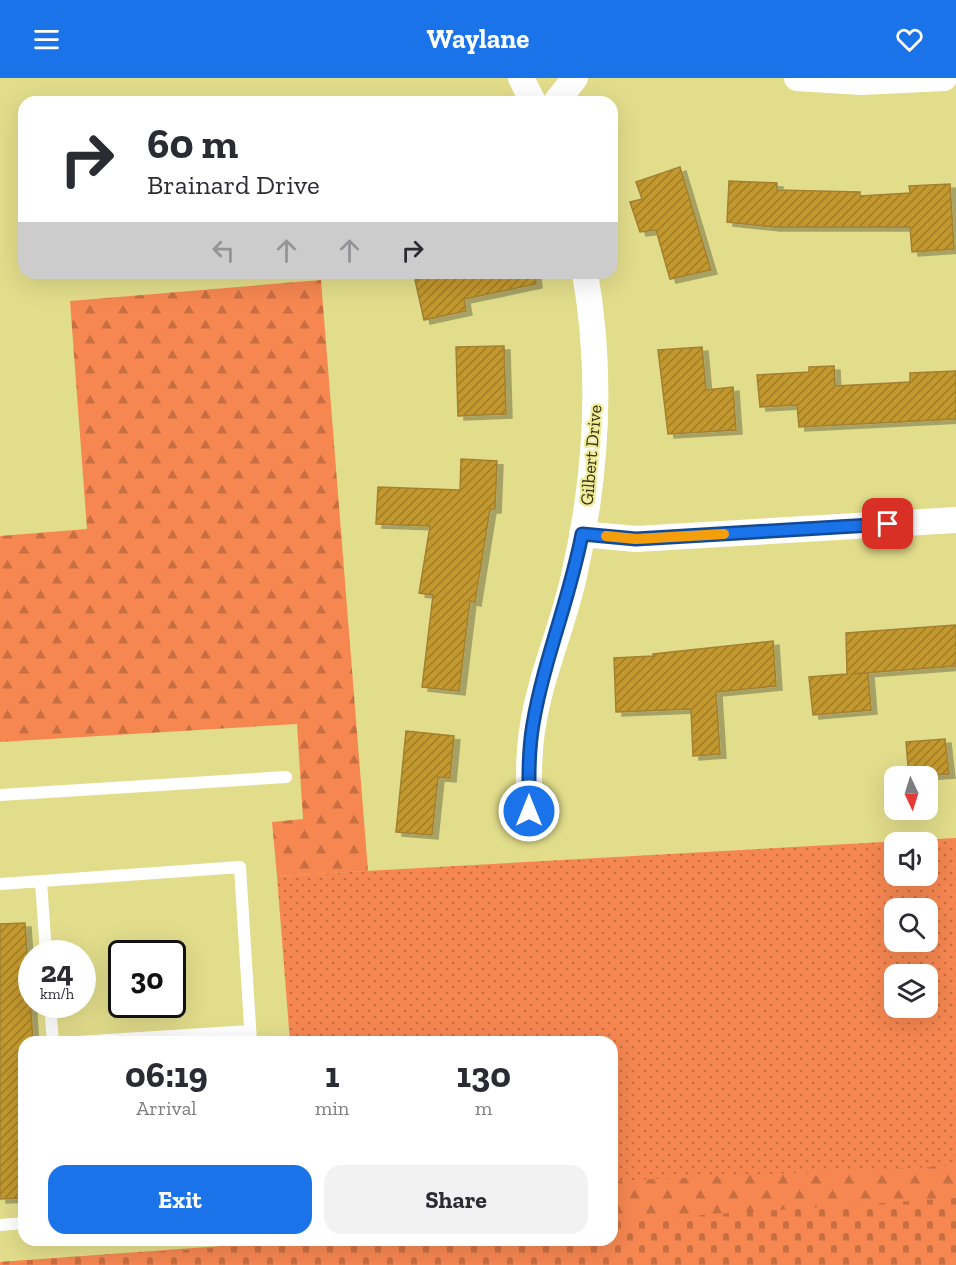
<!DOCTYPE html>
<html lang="en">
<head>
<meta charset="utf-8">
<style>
	body { margin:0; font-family:"Zilla Slab",serif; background:#f2f2f3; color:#2b2b33; height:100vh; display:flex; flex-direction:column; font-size:22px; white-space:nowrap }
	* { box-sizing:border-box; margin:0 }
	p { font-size:20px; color:#7c7c81 }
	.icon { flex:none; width:33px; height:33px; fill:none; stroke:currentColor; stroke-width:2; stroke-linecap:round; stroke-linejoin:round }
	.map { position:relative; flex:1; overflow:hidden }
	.side { position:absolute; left:18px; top:958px; width:600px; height:210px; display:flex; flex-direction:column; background:#fff; border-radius:18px; box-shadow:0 6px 24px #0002 }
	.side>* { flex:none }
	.guide { position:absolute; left:18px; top:18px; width:600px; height:183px; border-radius:18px; box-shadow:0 6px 24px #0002; background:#fff; color:#2b2b33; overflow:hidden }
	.needle { width:39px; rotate:176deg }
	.buttons { position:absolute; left:884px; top:688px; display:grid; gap:12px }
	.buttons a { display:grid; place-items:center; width:54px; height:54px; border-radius:12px; background:#fff; box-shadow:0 6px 24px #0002; font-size:30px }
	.speed { position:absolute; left:18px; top:862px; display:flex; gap:12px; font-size:30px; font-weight:700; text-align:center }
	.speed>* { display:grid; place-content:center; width:78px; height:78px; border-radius:50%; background:#fff; box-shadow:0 6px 24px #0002; line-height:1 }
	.speed small { font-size:15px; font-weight:400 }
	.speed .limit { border:3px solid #111; border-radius:9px; background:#fff; color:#111 }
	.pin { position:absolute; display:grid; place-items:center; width:51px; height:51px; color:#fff; margin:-26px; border-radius:12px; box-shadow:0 3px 9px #0006 }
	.me { position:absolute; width:66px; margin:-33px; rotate:0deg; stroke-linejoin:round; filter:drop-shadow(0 0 4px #0008) }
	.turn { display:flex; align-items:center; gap:21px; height:126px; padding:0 30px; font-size:27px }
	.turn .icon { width:78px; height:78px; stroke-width:2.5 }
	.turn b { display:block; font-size:42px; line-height:51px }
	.lanes { display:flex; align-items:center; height:57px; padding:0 30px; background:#0003; justify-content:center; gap:30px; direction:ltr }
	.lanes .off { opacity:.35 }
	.eta { display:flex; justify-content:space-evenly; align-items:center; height:102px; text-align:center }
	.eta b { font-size:36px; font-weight:800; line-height:42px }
	.action { display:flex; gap:12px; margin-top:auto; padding:12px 30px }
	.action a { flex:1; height:69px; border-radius:18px; background:#1a73e8; color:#fff; font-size:24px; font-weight:800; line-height:69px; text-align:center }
	.action a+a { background:#f2f2f3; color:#2b2b33 }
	header { display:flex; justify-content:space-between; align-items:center; height:78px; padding:0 30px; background:#1a73e8; color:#fff; font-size:27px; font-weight:800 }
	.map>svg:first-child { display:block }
	.grass { fill:url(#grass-dots); fill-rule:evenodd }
	.forest { fill:url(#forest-firs) }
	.cemetery { fill:url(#cemetery-stones) }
	.building { fill:url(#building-hatch); stroke:#a38133; stroke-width:1.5; filter:url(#shadow) }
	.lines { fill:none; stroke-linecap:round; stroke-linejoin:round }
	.lane { stroke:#fff; stroke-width:12 }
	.street { stroke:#fff; stroke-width:26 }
	.route-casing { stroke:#114b97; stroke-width:15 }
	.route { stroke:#1a73e8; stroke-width:10 }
	.slow { stroke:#f59e0b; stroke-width:10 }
	.labels { text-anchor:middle; stroke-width:4.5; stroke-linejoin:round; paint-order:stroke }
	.street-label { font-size:18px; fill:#353311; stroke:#efeb98 }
</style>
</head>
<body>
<header><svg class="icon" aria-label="menu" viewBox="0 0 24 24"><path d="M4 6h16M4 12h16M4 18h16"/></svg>Waylane<svg class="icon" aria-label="heart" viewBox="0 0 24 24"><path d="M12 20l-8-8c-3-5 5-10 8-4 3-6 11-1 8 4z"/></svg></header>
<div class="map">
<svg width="956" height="1187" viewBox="0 0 956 1187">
	<defs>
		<pattern id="grass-dots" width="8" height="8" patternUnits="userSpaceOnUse" patternTransform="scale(1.5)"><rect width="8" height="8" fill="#f68751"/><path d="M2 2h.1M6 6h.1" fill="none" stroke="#c86f42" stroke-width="1.8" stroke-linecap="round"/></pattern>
		<pattern id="forest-firs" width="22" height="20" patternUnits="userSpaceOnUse" patternTransform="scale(1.5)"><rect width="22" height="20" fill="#f68751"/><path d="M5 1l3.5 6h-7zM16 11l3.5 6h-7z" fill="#c86f42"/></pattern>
		<pattern id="cemetery-stones" width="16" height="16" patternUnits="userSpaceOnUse" patternTransform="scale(1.5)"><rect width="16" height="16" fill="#f68751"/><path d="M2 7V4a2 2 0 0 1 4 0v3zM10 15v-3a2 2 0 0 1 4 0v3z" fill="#c86f42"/></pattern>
		<pattern id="building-hatch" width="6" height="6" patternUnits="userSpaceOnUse" patternTransform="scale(1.5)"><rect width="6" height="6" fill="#c3982d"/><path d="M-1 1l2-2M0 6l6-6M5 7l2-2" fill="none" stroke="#9f7d25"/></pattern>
		<filter id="shadow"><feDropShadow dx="6" dy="4" stdDeviation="0" flood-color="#0004"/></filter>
	</defs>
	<rect width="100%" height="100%" fill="#e2dd8b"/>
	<path class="grass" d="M 956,760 L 956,1120 L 612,1143 L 612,964 L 290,964 L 277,798 ZM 894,765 L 927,765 L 927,798 L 894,798 ZM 894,831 L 927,831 L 927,864 L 894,864 ZM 894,897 L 927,897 L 927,930 L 894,930 Z"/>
	<path class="forest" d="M 321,202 L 368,793 L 277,798 L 272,744 L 303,741 L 297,646 L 0,664 L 0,458 L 87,451 L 70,223 Z
		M 956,1088 L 956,1187 L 0,1187 L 0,1184 L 306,1162 L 612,1162 L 612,1103 Z"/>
	<path class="cemetery" d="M 956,1120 L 956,1187 L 0,1187 L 0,1184 L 323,1163 L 612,1162 L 612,1143 Z"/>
	<path class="building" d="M 680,89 L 711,192 L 670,201 L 656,152 L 640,154 L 630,124 L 642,121 L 636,104 Z
		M 729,103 L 777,105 L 777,112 L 860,114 L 860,118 L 910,115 L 909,108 L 950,106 L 954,171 L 912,174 L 910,149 L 774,149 L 727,144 Z
		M 447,195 L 535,195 L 536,206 L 464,221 L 466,233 L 424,242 L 415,202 Z
		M 504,268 L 506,336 L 458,338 L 456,269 Z
		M 702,269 L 706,312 L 733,309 L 736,352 L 668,356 L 658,272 Z
		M 834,288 L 835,308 L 910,304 L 910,295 L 956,293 L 956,341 L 799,349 L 797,327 L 760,329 L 757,297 L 809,294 L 809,289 Z
		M 461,381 L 497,383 L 495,431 L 490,431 L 475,524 L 470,523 L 459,613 L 422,609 L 433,517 L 419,515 L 430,448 L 376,446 L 378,409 L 460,412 Z
		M 956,547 L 956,588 L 851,596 L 868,595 L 871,632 L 813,637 L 809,599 L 847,596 L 846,555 Z
		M 773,563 L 776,608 L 716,614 L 720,676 L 693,678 L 691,631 L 616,634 L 614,580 L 653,578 L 653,576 Z
		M 406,653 L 454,658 L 450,700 L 438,699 L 432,757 L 396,754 Z
		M 945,661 L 949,696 L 909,699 L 906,664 Z
		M 25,845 L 33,964 L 24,964 L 24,1120 L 0,1121 L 0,846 Z"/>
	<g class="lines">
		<path class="lane" d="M 0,717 L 286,699
			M 41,803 L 46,876
			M 0,806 L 240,789 L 251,964
			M 50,927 L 53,964
			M 77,964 L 250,953
			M 0,1147 L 24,1145"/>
		<path class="street" d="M 521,0 L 533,24
			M 797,0 L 861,4 L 944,0
			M 556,24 L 575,0
			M 582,456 L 636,461 L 956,442
			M 529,733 C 529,704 528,675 533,647 C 541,596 563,548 574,498 C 597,397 603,297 585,195"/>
	</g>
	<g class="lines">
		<defs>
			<path id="route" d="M 529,733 C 529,704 528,675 533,646 C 544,581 570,520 582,456 L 636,461 L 888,446"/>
		</defs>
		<use href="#route" class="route-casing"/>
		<use href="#route" class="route"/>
		<path class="slow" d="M 606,458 L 636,461 L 724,456"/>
	</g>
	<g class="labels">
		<g class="street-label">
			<text transform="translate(591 377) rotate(-85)" y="6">Gilbert Drive</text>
		</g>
	</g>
</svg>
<div class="buttons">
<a><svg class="needle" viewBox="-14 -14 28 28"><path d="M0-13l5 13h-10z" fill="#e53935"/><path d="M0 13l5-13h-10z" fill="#7c7c81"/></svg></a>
<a><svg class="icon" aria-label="sound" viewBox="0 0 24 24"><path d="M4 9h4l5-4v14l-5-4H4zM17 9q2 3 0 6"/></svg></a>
<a><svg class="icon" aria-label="search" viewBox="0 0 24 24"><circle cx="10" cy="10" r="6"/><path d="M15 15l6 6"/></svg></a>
<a><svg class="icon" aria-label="layers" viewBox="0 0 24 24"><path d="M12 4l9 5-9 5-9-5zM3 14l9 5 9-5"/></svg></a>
</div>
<div class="speed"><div>24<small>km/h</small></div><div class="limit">30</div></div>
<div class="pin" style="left:888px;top:446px;background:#d93025"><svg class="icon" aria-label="arrive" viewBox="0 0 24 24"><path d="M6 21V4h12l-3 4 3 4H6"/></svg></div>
<svg class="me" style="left:529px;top:733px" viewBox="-20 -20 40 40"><circle r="17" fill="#1a73e8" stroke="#fff" stroke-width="3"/><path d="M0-11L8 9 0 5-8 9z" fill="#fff"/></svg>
<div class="guide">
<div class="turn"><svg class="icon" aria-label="right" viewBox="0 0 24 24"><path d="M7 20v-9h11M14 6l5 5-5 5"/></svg><div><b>60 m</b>Brainard Drive</div></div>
<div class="lanes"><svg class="icon off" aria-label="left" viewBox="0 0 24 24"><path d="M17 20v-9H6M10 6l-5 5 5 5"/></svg><svg class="icon off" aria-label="ahead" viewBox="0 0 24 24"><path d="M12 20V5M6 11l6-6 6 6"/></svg><svg class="icon off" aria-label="ahead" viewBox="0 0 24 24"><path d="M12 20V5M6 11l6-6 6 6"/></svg><svg class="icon" aria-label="right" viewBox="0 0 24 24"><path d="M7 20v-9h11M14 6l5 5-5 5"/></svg></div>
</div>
<section class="side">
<div class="eta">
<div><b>06:19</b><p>Arrival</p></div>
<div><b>1</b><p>min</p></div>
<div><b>130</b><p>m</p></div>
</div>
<div class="action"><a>Exit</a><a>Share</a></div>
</section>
</div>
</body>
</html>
